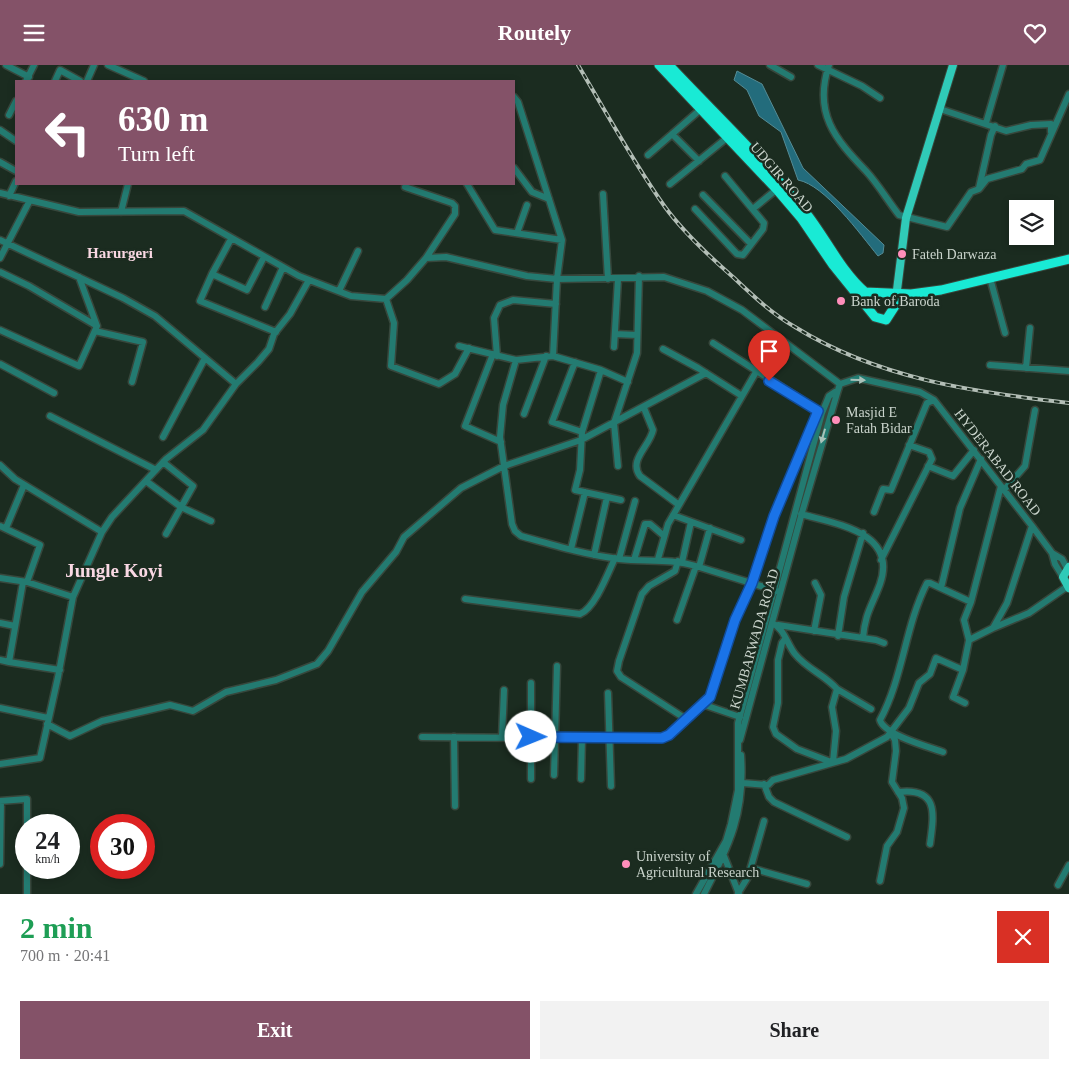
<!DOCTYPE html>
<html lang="en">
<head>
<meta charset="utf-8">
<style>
	body { margin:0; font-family:Georgia,serif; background:#f2f2f2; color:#202124; height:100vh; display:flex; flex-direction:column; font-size:19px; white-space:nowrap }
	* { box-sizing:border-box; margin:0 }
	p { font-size:16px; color:#757577 }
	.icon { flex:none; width:28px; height:28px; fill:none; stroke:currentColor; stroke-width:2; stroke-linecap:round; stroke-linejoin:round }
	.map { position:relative; height:829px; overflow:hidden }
	.drawer { display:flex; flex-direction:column; background:#fff; flex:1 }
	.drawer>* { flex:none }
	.hud { position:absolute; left:15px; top:15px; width:500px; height:105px; border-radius:0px; box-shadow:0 2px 8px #0003; background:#845268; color:#fff; overflow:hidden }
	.tools { position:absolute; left:1009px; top:135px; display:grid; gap:10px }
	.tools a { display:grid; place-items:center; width:45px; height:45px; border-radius:0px; background:#fff; box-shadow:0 2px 8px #0003; font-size:25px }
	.speed { position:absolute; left:15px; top:749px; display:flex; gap:10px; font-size:25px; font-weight:700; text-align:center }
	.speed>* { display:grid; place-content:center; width:65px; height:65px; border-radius:50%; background:#fff; box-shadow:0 2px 8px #0003; line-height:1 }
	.speed small { font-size:12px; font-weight:400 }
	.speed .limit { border:8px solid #d22; background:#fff; color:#111 }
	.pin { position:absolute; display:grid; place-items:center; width:42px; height:42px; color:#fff; margin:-51px -21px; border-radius:50% 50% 50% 0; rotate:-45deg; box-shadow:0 0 5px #0007 }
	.pin .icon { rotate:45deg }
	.me { position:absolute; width:55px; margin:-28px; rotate:91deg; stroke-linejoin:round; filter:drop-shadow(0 0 4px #0008) }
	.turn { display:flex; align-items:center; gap:18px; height:105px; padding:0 20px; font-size:22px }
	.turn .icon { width:65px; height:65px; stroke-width:2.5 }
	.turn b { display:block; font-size:35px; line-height:42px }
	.round { display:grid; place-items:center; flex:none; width:52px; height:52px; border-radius:0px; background:#f2f2f2 }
	.summary { display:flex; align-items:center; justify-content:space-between; height:85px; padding:0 20px }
	h1 { font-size:30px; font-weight:700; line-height:38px; color:#1e9e55 }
	.action { display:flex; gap:10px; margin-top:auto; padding:10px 20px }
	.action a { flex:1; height:58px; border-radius:0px; background:#845268; color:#fff; font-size:20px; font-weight:700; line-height:58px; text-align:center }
	.action a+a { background:#f2f2f2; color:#202124 }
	header { display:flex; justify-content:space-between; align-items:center; height:65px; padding:0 20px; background:#845268; color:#fff; font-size:22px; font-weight:700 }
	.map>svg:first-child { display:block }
	.water { fill:#236c7c; stroke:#558b94 }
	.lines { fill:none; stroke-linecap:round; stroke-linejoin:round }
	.minor-casing { stroke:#37473c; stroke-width:9 }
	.major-casing { stroke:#37473c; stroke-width:10 }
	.highway-casing { stroke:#37473c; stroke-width:11 }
	.minor { stroke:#237b71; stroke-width:6 }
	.major { stroke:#30cab8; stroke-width:8 }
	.highway { stroke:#19ead5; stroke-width:9 }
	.rail-casing { stroke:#b3beb6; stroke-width:4 }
	.rail { stroke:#1b2c20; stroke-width:2; stroke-dasharray:5.5; stroke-linecap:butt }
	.oneway { fill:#a9c2ba }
	.route-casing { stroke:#114b97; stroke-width:12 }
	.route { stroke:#1a73e8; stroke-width:9 }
	.poi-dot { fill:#ff8eba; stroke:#1b2c20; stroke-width:2 }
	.labels { text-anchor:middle; stroke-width:5; stroke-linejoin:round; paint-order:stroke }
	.street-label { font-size:14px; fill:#cad4cc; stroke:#1b2c20 }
	.poi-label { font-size:14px; fill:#cad4cc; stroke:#1b2c20; text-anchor:start }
	.neighbourhood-label { font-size:15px; font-weight:bold; fill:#f9d8e3; stroke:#1b2c20 }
	.district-label { font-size:19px; font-weight:bold; fill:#f9d8e3; stroke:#1b2c20 }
</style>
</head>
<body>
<header><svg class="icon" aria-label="menu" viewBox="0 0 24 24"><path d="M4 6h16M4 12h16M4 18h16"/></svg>Routely<svg class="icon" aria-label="heart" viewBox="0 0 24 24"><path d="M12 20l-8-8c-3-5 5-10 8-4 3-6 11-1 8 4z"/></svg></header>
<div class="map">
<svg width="1069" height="829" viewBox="0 0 1069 829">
	<rect width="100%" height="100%" fill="#1b2c20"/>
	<path class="water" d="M 737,6 L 762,19 L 803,103 L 884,180 L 883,188 L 878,191 C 860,169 825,120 798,115 L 781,67 L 759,51 L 747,25 L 734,15 Z"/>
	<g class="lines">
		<defs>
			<path id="minor" d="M 6,0 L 29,12
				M 108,0 L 144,16
				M 770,0 L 791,12
				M 818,0 L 862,21 L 880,33
				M 829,0 C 813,48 835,74 866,106 C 878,119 888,136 899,150 L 947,162 L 971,127 L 979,124 L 987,114 L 1022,104 L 1026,99 L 1040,95 L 1069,29
				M 26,16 L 34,0
				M 55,16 L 60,5 L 80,16
				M 87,16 L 94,0
				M 514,32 L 518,37 L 562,175 L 557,214 L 553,291 L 516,295 L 503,340 L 500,372 L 512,459 L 515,466 L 521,471 C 553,480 586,490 619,494 C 646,497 670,493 696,501
				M 940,44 L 1006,66 L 1031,60 L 1051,59 L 1051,67
				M 9,50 L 16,36
				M 986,58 L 1003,0
				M 0,65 L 16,76
				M 672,69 L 699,96
				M 648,90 L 701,44
				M 0,97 L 16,106
				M 514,103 L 532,127 L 549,134
				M 467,119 L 495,165 L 562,175
				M 670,119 L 728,72
				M 405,122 L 452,138 L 455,141 L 455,149 L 426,193
				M 979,123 L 991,70 L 995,61
				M 0,128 L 79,147 L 184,146 L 299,211 L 351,231 L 386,234 L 407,215 L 426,193 L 446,192 L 527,211 L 557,214 L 664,212 L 707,226 L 742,245 L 840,319
				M 603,129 L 608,214
				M 703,130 L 751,179
				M 9,131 L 16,116
				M 754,143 L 777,124
				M 695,144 L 737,189 L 743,190 L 763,164 L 764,158 L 725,111
				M 121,147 L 128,119
				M 517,168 L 527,140
				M 0,175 L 123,233 L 155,251 L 236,319
				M 264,192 L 247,225 L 212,209 L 200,236 L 276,267
				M 0,193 L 29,137
				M 0,207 L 29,221 L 97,261
				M 212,209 L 231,174
				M 990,213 L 1005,268
				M 339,226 L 358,186
				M 386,234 L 394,258 L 391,301 L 439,319 L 455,309 L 469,283
				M 265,242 L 283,202
				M 0,265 L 79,301 L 97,261 L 79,212
				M 95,266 L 143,277 L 132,317
				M 615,269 L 637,270
				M 713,278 L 821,347
				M 459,281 L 516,295
				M 614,282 L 618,214
				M 663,284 L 698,303 L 742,331
				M 493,289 L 465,361 L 501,377
				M 497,291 L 494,253 L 500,240 L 513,235 L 556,239
				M 553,291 L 601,305 L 582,367
				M 575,297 L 552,357 L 582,367 L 580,405 L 575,425 L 621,435
				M 0,299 L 54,328
				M 990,300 L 1069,306
				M 1026,303 L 1030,263
				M 601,305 L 628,317
				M 644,343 L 653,365 C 650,381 628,395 640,411 L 679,440
				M 524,349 L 546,291
				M 50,351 L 156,405
				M 163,372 L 205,293
				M 163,397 L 193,421 L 166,469
				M 0,400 L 15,414 L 102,467
				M 618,401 L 614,358 L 637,288 L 639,211
				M 928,401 L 953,411 L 974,385
				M 146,416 L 181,442 L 211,456
				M 1004,425 L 1025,401 L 1035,345
				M 874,447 L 883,424 L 891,425 L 927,338 L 934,335
				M 801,449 C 836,459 898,467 880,519 C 872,541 865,548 863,573
				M 673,450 L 741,475
				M 0,461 L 40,480 L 27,517
				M 6,463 L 24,420
				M 571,484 L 585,427
				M 1052,488 L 1062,494 L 1068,505
				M 594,490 L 607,432
				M 619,494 L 635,436
				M 658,494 L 668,459 L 756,307 L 780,276
				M 634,495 L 645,459 L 650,459 L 663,470
				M 881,495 L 932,394 L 929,387 L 909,380
				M 678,496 L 675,506 L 649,521 L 642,529 L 619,596 L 617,606 L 621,612 L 686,654
				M 682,497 L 691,457
				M 699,502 L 710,463
				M 0,513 L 27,517 L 73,532
				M 23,517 L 9,597 L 60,605
				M 941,523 L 960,443 L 981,394
				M 465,534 L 580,549 C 595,543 608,508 615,493
				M 677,555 L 696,501 L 777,526
				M 0,558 L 15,561
				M 772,558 C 784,563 787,579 795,589 C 807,604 825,610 837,624 L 832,642 L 836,666 L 833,697
				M 778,560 L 876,575 L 884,578
				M 993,563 L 1029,548 L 1068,521
				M 814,566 L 821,530 L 815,518
				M 838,571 L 844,532 L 863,468
				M 785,574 L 782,578 L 778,595 L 778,638 L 773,662 L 776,669 L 797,684 L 831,697
				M 969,575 L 964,555 L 971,537
				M 0,595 L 9,597
				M 963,605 L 953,632 L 965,638
				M 531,618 L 531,714
				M 837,624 L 871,644
				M 608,628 L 611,721
				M 702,639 L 740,652
				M 0,643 L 48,653
				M 47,659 L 70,671 L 102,656 L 170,640 L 193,646 L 226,627 L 276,615 L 317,599 L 328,586 L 362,527 L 396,487 L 404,472 L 461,423 L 504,401 L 581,375 L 706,308
				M 422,672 L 659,674 L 669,670 L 710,632 L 735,555 L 752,518 L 774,451 L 818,346
				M 454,672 L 455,741
				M 502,672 L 504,625
				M 740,675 L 803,444 L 838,325
				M 943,687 C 929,682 884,670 880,655 C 903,613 905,561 927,518 L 930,518 L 971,537 L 1001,421
				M 0,699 L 40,693 L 58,612 L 73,532 L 102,467 L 112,452 L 166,394 L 203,365 L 236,319 L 258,297 L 269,284 L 274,269 L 290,249 L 309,215
				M 554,710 L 557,601
				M 581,714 L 582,673
				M 743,718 L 768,720 L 773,715 L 846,694 L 887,672 L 909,643 L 919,618 L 930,609 L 936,593 L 963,605 L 969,575 L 993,563 L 1007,538 L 1032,461
				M 764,719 L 769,732 L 774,737 L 847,772
				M 898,727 C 939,722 934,749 930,779
				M 0,736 L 27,734 L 27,760
				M 724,791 L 739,829
				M 0,799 L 1,736
				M 27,802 L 27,829
				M 751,803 L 807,819
				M 880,816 L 887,781 L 897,767 L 904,743 L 902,733 L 892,717 L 896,686 L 895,675 L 890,667
				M 1058,820 L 1069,800
				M 738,828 L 748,812 L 764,756
				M 696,829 L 726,776 L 731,759 L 738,725 L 738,658 L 822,348 L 829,331 L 838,325 L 840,319 L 858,313 L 920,327 L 934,335 L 1032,461 L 1052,488 L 1055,499 L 1063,512
				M 704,829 C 730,778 745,749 741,690"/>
			<path id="major" d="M 895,241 L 906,153 L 953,0
				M 1069,502 L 1063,512 L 1069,523"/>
			<path id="highway" d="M 659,0 L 778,126 L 801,153 L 833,200 L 875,252 L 886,255 L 895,241 L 911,229
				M 669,0 C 715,49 764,95 806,148 C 826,173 840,205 865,227 L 911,229 L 941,225 L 1069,194"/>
		</defs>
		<use href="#minor" class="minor-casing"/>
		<use href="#major" class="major-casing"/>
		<use href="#highway" class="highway-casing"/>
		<use href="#minor" class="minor"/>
		<use href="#major" class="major"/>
		<use href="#highway" class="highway"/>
		<defs>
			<path id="rail" d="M 578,0 C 606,47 633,97 665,142 C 684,168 709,191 733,212 C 752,230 772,249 795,262 C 879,314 973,327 1069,338"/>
		</defs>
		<use href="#rail" class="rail-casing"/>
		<use href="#rail" class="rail"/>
	</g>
	<defs><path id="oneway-solid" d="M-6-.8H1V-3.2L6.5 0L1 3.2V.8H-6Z" transform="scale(1.25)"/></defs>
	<g class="oneway">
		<use href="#oneway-solid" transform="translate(858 315) rotate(2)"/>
		<use href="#oneway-solid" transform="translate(823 371) rotate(106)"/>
	</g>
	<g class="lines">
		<defs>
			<path id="route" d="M 531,672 L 662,673 L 669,670 L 710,632 L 735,555 L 752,518 L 774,451 L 818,346 L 769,316"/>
		</defs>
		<use href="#route" class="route-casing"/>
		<use href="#route" class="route"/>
	</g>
	<g class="poi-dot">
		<circle cx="902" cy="189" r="5"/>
		<circle cx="841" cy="236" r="5"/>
		<circle cx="836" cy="355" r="5"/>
		<circle cx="626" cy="799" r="5"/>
	</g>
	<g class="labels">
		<g class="street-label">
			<text transform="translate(782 112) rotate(49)" y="5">UDGIR ROAD</text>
			<text transform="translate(998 397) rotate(52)" y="5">HYDERABAD ROAD</text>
			<text transform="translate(754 574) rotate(-74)" y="5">KUMBARWADA ROAD</text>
		</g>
		<g class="poi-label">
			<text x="912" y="194">Fateh Darwaza</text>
			<text x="851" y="241">Bank of Baroda</text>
			<text x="846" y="352">Masjid E<tspan x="846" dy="16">Fatah Bidar</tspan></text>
			<text x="636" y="796">University of<tspan x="636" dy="16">Agricultural Research</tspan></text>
		</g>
		<g class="neighbourhood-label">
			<text x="120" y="193">Harurgeri</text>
		</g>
		<g class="district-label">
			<text x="114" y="512">Jungle Koyi</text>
		</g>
	</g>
</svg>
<div class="tools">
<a><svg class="icon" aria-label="layers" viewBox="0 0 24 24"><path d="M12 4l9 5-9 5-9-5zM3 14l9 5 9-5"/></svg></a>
</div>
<div class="speed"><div>24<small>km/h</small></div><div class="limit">30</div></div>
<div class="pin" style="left:769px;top:316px;background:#d93025"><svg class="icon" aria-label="arrive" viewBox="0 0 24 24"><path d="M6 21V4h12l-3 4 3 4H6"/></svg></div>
<svg class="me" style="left:531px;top:672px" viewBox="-20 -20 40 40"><circle r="19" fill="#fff"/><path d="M0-13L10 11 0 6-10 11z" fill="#1a73e8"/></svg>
<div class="hud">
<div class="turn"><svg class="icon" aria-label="left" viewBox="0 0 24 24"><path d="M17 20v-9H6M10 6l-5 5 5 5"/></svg><div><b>630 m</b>Turn left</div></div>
</div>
</div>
<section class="drawer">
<div class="summary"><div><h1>2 min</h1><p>700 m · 20:41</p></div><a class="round" style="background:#d93025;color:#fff"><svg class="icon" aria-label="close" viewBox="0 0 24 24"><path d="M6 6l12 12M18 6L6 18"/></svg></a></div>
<div class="action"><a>Exit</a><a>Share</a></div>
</section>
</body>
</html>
